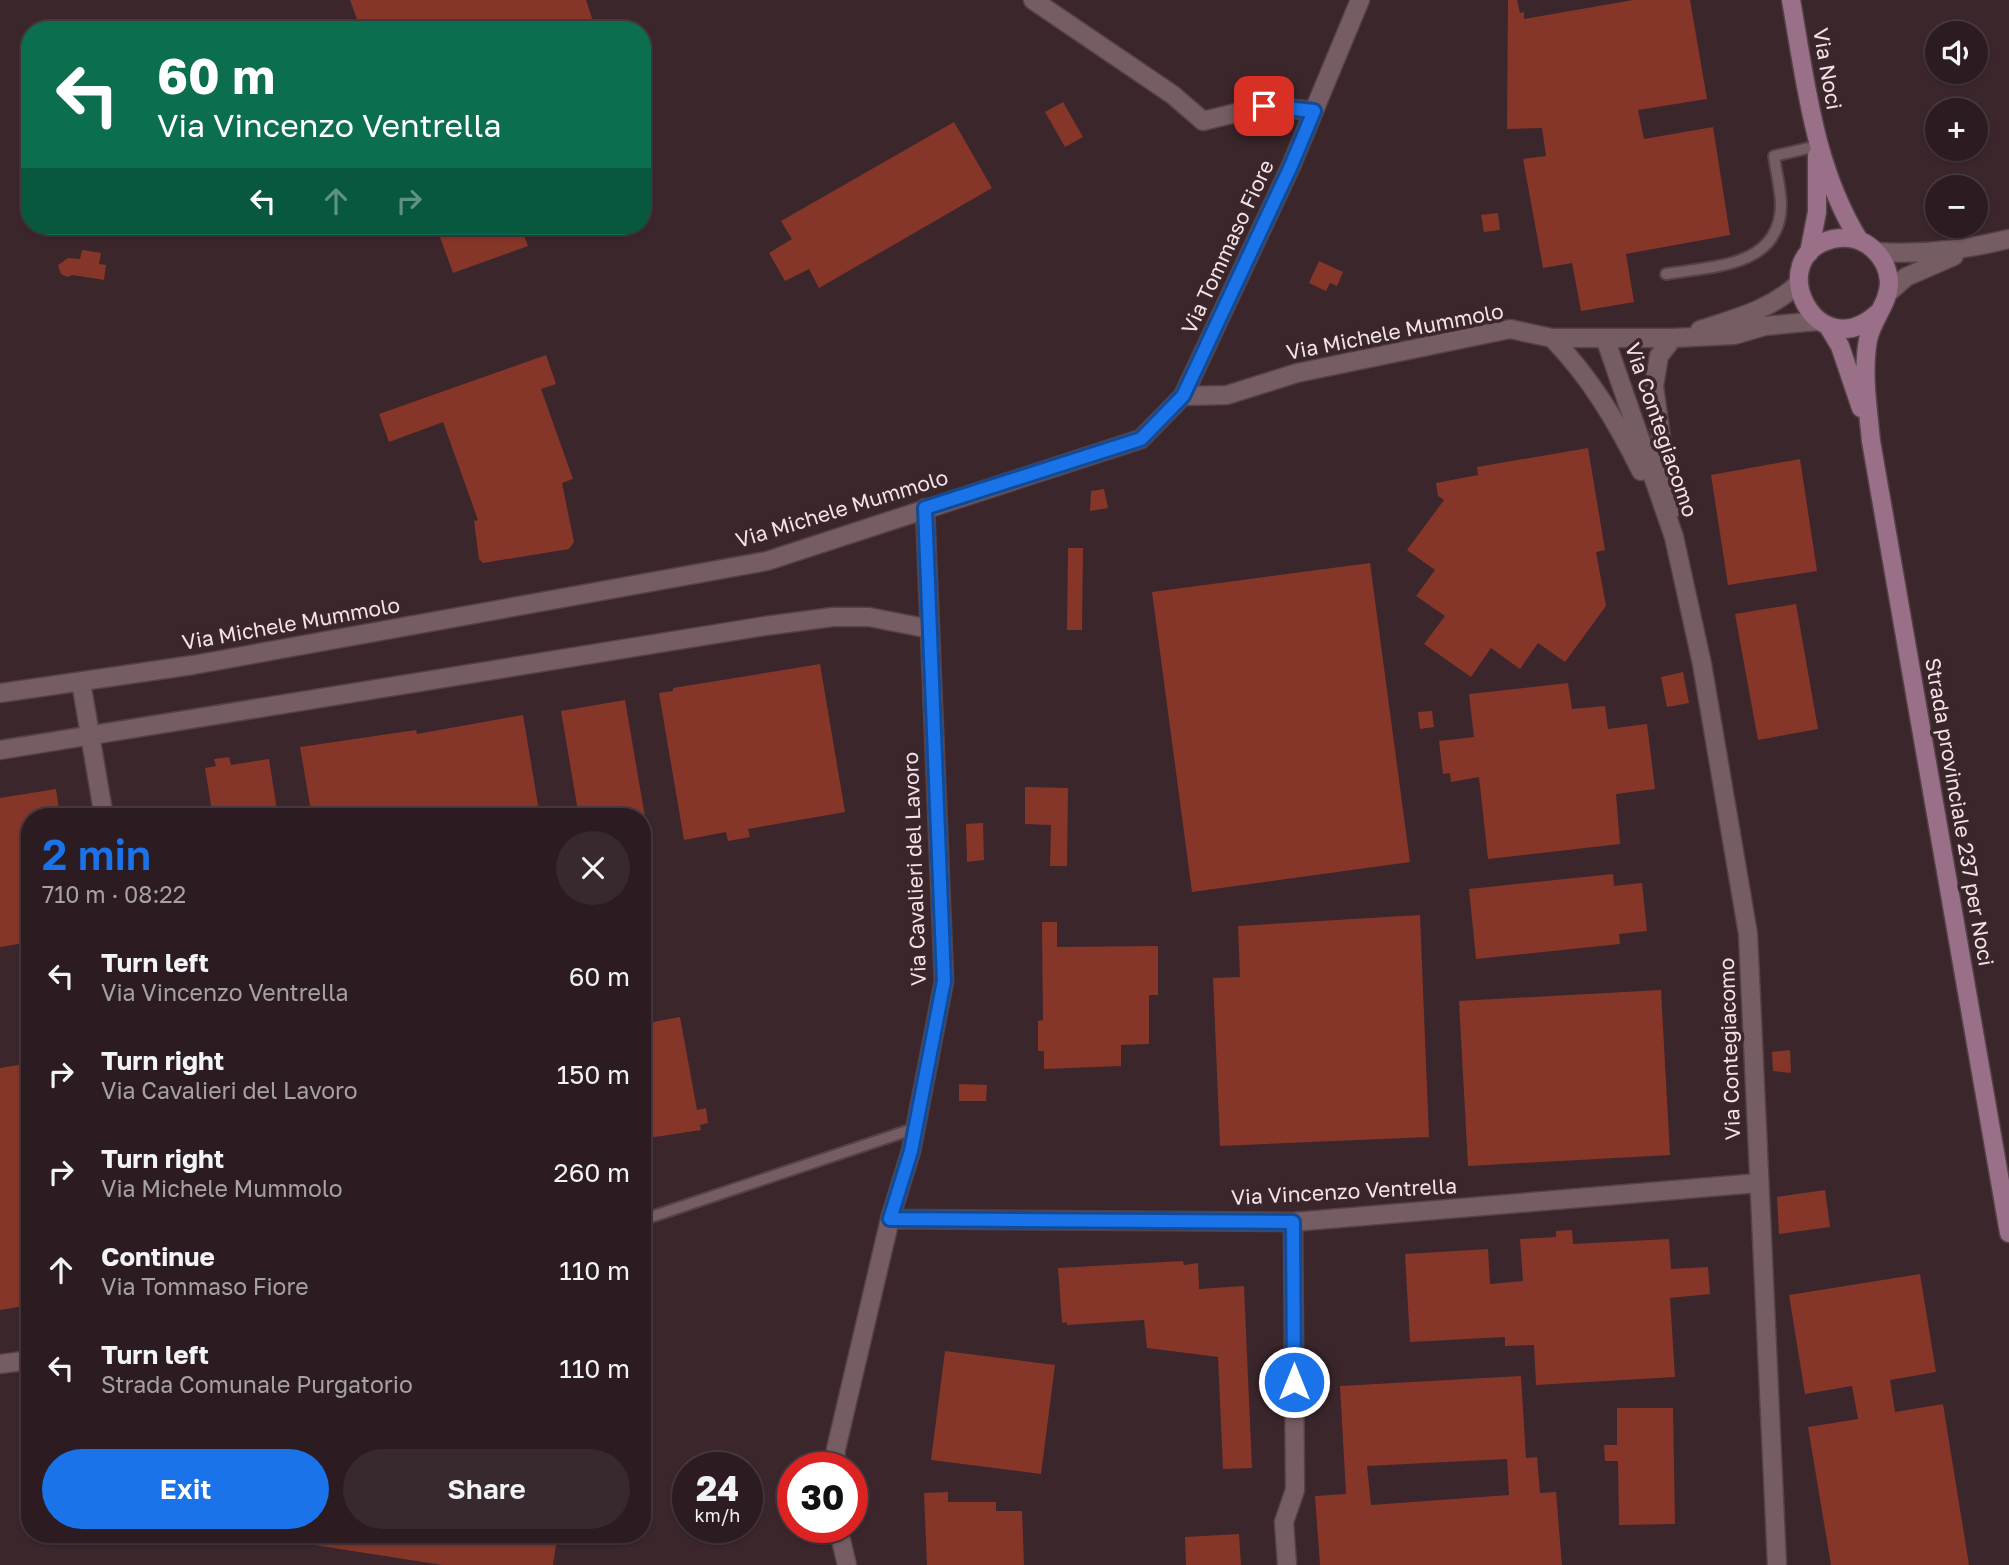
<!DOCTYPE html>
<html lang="en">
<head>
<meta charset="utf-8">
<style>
	body { margin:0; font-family:"Golos Text",sans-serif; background:#38292e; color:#f1f3f6; height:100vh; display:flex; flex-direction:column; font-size:26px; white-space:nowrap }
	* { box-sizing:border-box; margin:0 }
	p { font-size:23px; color:#a6a1a5 }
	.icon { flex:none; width:38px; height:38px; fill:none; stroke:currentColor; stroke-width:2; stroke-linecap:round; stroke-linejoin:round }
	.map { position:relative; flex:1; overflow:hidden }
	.sheet { position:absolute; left:21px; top:808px; width:630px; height:735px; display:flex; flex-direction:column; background:#2c1c21; border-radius:28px; box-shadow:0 2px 5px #0004,0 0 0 2px #483a3f }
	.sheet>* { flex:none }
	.guide { position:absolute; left:21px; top:21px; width:630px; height:214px; border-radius:28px; box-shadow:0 2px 5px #0004,0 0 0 2px #483a3f; background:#0b6e4f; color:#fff; overflow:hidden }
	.controls { position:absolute; left:1925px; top:21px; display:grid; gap:14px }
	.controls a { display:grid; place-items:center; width:63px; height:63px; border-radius:50%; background:#2c1c21; box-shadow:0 2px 5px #0004,0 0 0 2px #483a3f; font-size:35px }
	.speed { position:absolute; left:672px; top:1452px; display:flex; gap:14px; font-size:35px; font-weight:700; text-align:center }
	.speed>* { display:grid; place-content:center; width:91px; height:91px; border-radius:50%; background:#2c1c21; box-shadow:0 2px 5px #0004,0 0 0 2px #483a3f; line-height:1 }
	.speed small { font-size:18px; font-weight:400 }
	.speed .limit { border:10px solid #d22; background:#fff; color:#111 }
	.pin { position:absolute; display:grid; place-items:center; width:60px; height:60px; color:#fff; margin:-30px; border-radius:14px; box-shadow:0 4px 10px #0006 }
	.me { position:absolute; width:77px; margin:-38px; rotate:0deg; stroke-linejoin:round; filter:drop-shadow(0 0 5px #0008) }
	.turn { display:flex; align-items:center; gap:24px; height:147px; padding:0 21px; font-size:32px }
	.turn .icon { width:91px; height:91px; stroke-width:2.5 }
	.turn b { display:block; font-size:49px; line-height:60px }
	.lanes { display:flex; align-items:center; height:66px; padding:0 21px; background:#0003; justify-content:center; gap:35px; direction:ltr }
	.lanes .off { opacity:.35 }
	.round { display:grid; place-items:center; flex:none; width:74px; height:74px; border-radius:37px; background:#38292e }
	.summary { display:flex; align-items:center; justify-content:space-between; height:119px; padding:0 21px }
	h1 { font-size:42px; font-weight:600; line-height:52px; color:#1a73e8 }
	.button { display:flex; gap:14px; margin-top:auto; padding:14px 21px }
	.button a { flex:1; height:80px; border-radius:42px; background:#1a73e8; color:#fff; font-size:28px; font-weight:600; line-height:80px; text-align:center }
	.button a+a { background:#38292e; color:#f1f3f6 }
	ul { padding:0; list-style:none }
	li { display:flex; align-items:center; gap:21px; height:98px; padding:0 21px }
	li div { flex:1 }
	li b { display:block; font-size:26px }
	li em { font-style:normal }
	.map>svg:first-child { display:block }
	.building { fill:#853628; fill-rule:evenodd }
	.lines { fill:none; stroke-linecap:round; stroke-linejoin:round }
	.lane-casing { stroke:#544246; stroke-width:14 }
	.street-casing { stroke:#544246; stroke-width:21 }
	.secondary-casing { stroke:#544246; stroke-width:21 }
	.lane { stroke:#765d63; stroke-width:10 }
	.street { stroke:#765d63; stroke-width:18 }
	.secondary { stroke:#9a7089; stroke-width:18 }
	.route-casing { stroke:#114b97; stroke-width:18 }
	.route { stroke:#1a73e8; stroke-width:12 }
	.labels { text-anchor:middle; stroke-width:7; stroke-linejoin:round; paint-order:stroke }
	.street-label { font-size:21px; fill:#f1e3e6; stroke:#3b262c }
</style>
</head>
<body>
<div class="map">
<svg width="2009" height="1565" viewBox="0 0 2009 1565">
	<rect width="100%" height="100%" fill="#3b262c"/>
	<path class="building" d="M 350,0 L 586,0 L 596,30 L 361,30 Z
		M 1508,0 L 1517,0 L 1520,13 L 1524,12 L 1524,19 L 1633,0 L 1690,0 L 1707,99 L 1638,110 L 1644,139 L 1713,127 L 1730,235 L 1626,254 L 1634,302 L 1581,311 L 1572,263 L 1543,268 L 1523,159 L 1546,156 L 1542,128 L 1507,129 Z
		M 1063,102 L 1083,137 L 1065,147 L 1045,112 Z
		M 954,122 L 992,188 L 819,288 L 809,269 L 785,281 L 769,253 L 792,239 L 781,221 Z
		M 1498,213 L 1500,230 L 1484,232 L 1481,215 Z
		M 436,226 L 520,226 L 528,246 L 453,273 Z
		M 82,250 L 101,253 L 99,264 L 106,265 L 104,280 L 73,275 L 67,277 L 61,274 L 58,265 L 68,258 L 80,259 Z
		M 1319,261 L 1343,272 L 1337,286 L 1330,283 L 1326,291 L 1309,283 Z
		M 546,355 L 556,384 L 541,389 L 573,479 L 562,483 L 574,542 L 569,549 L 483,563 L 479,559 L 474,521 L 478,520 L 443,422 L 389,442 L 379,414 Z
		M 1588,448 L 1605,550 L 1596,552 L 1606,606 L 1565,662 L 1538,643 L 1520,669 L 1491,648 L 1471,677 L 1424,644 L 1445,616 L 1416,596 L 1435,570 L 1407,550 L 1444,500 L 1438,496 L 1436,483 L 1478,475 L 1477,467 Z
		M 1800,459 L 1817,571 L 1728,585 L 1711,475 Z
		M 1104,489 L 1108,508 L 1090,511 L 1091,491 Z
		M 1068,548 L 1083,548 L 1082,630 L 1067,630 Z
		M 1370,563 L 1410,862 L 1192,892 L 1152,592 Z
		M 1796,604 L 1818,729 L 1758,740 L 1735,614 Z
		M 820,664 L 845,812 L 748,829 L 750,837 L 728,841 L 726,832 L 684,840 L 659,693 L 673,691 L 673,688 Z
		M 1683,672 L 1689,703 L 1667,707 L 1661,677 Z
		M 1568,683 L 1572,709 L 1605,706 L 1608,729 L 1647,724 L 1655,789 L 1616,794 L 1620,844 L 1488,859 L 1479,777 L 1451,782 L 1450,773 L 1443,774 L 1439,741 L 1474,737 L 1469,694 Z
		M 625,700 L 645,817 L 579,817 L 561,711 Z
		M 1432,711 L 1434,727 L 1420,729 L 1418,712 Z
		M 523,715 L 540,817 L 312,817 L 300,747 L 416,730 L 417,734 Z
		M 229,757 L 231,765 L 269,759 L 278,817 L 213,817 L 205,768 L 216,766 L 214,759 Z
		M 1025,787 L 1068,788 L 1067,866 L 1050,866 L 1051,825 L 1025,824 Z
		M 56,789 L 60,817 L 30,817 L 30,942 L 0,947 L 0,798 Z
		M 983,823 L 984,860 L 967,862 L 966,824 Z
		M 1613,874 L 1614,886 L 1642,883 L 1647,931 L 1619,934 L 1620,944 L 1476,959 L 1469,889 Z
		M 1420,915 L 1429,1137 L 1220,1146 L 1213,978 L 1240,977 L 1238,926 Z
		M 1042,922 L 1057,922 L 1057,947 L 1158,946 L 1158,995 L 1149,995 L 1149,1044 L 1121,1045 L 1121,1066 L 1044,1069 L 1044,1051 L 1038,1051 L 1038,1021 L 1043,1020 Z
		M 1661,990 L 1670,1155 L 1468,1166 L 1459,1001 Z
		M 680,1017 L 697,1110 L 706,1108 L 708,1123 L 700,1125 L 701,1130 L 642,1139 L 642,1024 Z
		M 1790,1050 L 1791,1073 L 1773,1071 L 1772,1052 Z
		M 30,1063 L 30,1305 L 0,1310 L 0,1068 Z
		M 959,1084 L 987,1085 L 986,1101 L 959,1101 Z
		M 1825,1190 L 1830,1227 L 1779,1234 L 1777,1197 Z
		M 1572,1230 L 1573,1244 L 1669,1239 L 1671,1269 L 1708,1267 L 1710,1294 L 1670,1298 L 1675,1377 L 1536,1385 L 1534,1345 L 1505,1346 L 1505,1337 L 1410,1342 L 1405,1254 L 1488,1249 L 1490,1284 L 1523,1281 L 1520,1239 L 1556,1237 L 1556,1231 Z
		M 1183,1261 L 1184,1265 L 1198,1263 L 1199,1289 L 1244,1286 L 1252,1468 L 1223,1469 L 1218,1357 L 1147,1348 L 1144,1320 L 1067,1325 L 1067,1322 L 1062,1323 L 1058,1268 Z
		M 1920,1274 L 1936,1372 L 1890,1380 L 1895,1412 L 1943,1404 L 1969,1565 L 1831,1565 L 1808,1427 L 1858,1419 L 1852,1386 L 1805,1394 L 1789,1295 Z
		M 945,1351 L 1055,1365 L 1041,1474 L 931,1460 Z
		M 1521,1376 L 1526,1458 L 1537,1457 L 1540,1493 L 1556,1492 L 1562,1565 L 1320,1565 L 1315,1496 L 1346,1494 L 1340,1386 ZM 1507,1459 L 1509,1495 L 1371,1505 L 1367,1466 Z
		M 1617,1408 L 1673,1408 L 1675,1524 L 1619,1525 L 1618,1461 L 1605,1461 L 1604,1445 L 1617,1445 Z
		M 948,1492 L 948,1502 L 996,1502 L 996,1511 L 1022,1511 L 1024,1565 L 927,1565 L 924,1493 Z
		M 1239,1534 L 1241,1565 L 1186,1565 L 1185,1537 Z
		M 303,1535 L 538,1535 L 557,1538 L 553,1565 L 442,1565 L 302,1543 Z"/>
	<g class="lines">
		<defs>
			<path id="lane" d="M 1666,274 C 1712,266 1779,268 1781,206 C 1781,190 1776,172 1774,156 L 1817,146
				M 642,1220 L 916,1128"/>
			<path id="street" d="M 1033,0 L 1173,95 L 1203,121 L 1264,106 L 1314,111
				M 1877,252 C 1923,255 1965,250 2009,239
				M 1888,293 L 1906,277 L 1954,256
				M 1700,330 C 1736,318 1770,310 1798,284
				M 1552,338 C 1590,377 1617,422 1641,471
				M 1605,338 L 1674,537 L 1702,664 L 1748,934 L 1777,1565
				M 1183,396 L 1227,395 L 1297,373 L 1510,329 L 1552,338 L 1673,338 L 1734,335 L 1765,326 L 1818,321
				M 1671,510 L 1654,386 L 1659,356 L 1673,338
				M 81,682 L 104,817
				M 0,693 L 193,665 L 767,561 L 1141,439 L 1183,396 L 1291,166 L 1360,0
				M 0,750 L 765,626 L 833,617 L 869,617 L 930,629
				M 890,1219 L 1293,1222 L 1758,1183
				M 0,1364 L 30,1360
				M 834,1468 L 836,1449 L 890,1219 L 911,1151 L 944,981 L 925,508
				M 838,1528 L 847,1565
				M 1287,1565 L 1284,1522 L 1295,1490 L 1293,1222"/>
			<path id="secondary" d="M 1791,0 C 1806,84 1814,167 1859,240
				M 1809,253 L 1817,212 L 1817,156
				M 1878,313 C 1816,370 1761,256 1833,239 C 1847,236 1862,239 1873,249 C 1882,257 1888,268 1889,281 C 1890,302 1872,319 1868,340 C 1862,373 1868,408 1871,441 L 2009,1233
				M 1828,326 L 1840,346 L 1861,408"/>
		</defs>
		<use href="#lane" class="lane-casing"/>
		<use href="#street" class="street-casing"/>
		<use href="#secondary" class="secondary-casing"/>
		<use href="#lane" class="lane"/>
		<use href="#street" class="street"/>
		<use href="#secondary" class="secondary"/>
	</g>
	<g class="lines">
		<defs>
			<path id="route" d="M 1264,106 L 1314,111 L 1291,166 L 1183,396 L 1141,439 L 925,508 L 944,981 L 911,1151 L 890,1219 L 1293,1222 L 1294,1382"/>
		</defs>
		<use href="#route" class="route-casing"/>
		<use href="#route" class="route"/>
	</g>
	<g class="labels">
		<g class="street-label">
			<text transform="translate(1827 69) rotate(80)" y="7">Via Noci</text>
			<text transform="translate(1228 247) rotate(-65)" y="7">Via Tommaso Fiore</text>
			<text transform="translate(1395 332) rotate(-11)" y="7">Via Michele Mummolo</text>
			<text transform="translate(1661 430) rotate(71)" y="7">Via Contegiacomo</text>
			<text transform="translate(842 509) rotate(-17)" y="7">Via Michele Mummolo</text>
			<text transform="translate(291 624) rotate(-10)" y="7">Via Michele Mummolo</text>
			<text transform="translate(1959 812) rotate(80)" y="7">Strada provinciale 237 per Noci</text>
			<text transform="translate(915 869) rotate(-92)" y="7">Via Cavalieri del Lavoro</text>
			<text transform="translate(1730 1049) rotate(-92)" y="7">Via Contegiacomo</text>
			<text transform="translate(1344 1192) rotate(-3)" y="7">Via Vincenzo Ventrella</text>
		</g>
	</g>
</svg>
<div class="controls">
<a><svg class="icon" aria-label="sound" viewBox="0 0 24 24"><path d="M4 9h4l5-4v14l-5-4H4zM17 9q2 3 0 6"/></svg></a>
<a>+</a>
<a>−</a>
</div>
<div class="speed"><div>24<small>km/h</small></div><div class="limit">30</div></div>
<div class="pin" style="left:1264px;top:106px;background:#d93025"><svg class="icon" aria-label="arrive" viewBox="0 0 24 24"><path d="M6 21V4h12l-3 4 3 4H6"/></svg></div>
<svg class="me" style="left:1294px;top:1382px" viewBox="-20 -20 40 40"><circle r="17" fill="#1a73e8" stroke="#fff" stroke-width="3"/><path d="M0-11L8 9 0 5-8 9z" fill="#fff"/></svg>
<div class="guide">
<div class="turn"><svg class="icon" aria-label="left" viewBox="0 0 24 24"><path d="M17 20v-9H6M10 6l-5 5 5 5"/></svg><div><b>60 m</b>Via Vincenzo Ventrella</div></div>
<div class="lanes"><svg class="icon" aria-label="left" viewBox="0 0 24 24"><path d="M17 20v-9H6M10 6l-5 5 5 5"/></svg><svg class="icon off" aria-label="ahead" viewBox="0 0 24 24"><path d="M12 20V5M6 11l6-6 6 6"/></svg><svg class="icon off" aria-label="right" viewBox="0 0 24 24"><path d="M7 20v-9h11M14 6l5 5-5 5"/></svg></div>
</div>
<section class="sheet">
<div class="summary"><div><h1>2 min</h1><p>710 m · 08:22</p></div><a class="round"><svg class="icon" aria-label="close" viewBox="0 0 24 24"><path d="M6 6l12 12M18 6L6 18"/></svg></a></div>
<ul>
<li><svg class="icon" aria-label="left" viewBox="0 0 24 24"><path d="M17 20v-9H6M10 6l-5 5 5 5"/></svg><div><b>Turn left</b><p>Via Vincenzo Ventrella</p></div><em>60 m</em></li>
<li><svg class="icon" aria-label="right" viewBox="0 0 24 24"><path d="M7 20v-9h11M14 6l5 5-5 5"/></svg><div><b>Turn right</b><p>Via Cavalieri del Lavoro</p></div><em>150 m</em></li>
<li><svg class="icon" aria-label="right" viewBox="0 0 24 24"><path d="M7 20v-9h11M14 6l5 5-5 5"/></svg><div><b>Turn right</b><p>Via Michele Mummolo</p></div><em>260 m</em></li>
<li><svg class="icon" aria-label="ahead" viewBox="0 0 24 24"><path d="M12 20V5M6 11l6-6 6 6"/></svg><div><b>Continue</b><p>Via Tommaso Fiore</p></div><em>110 m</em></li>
<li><svg class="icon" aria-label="left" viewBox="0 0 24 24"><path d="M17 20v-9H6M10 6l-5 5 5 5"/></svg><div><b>Turn left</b><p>Strada Comunale Purgatorio</p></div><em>110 m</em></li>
</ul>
<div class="button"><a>Exit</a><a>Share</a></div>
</section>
</div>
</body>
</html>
